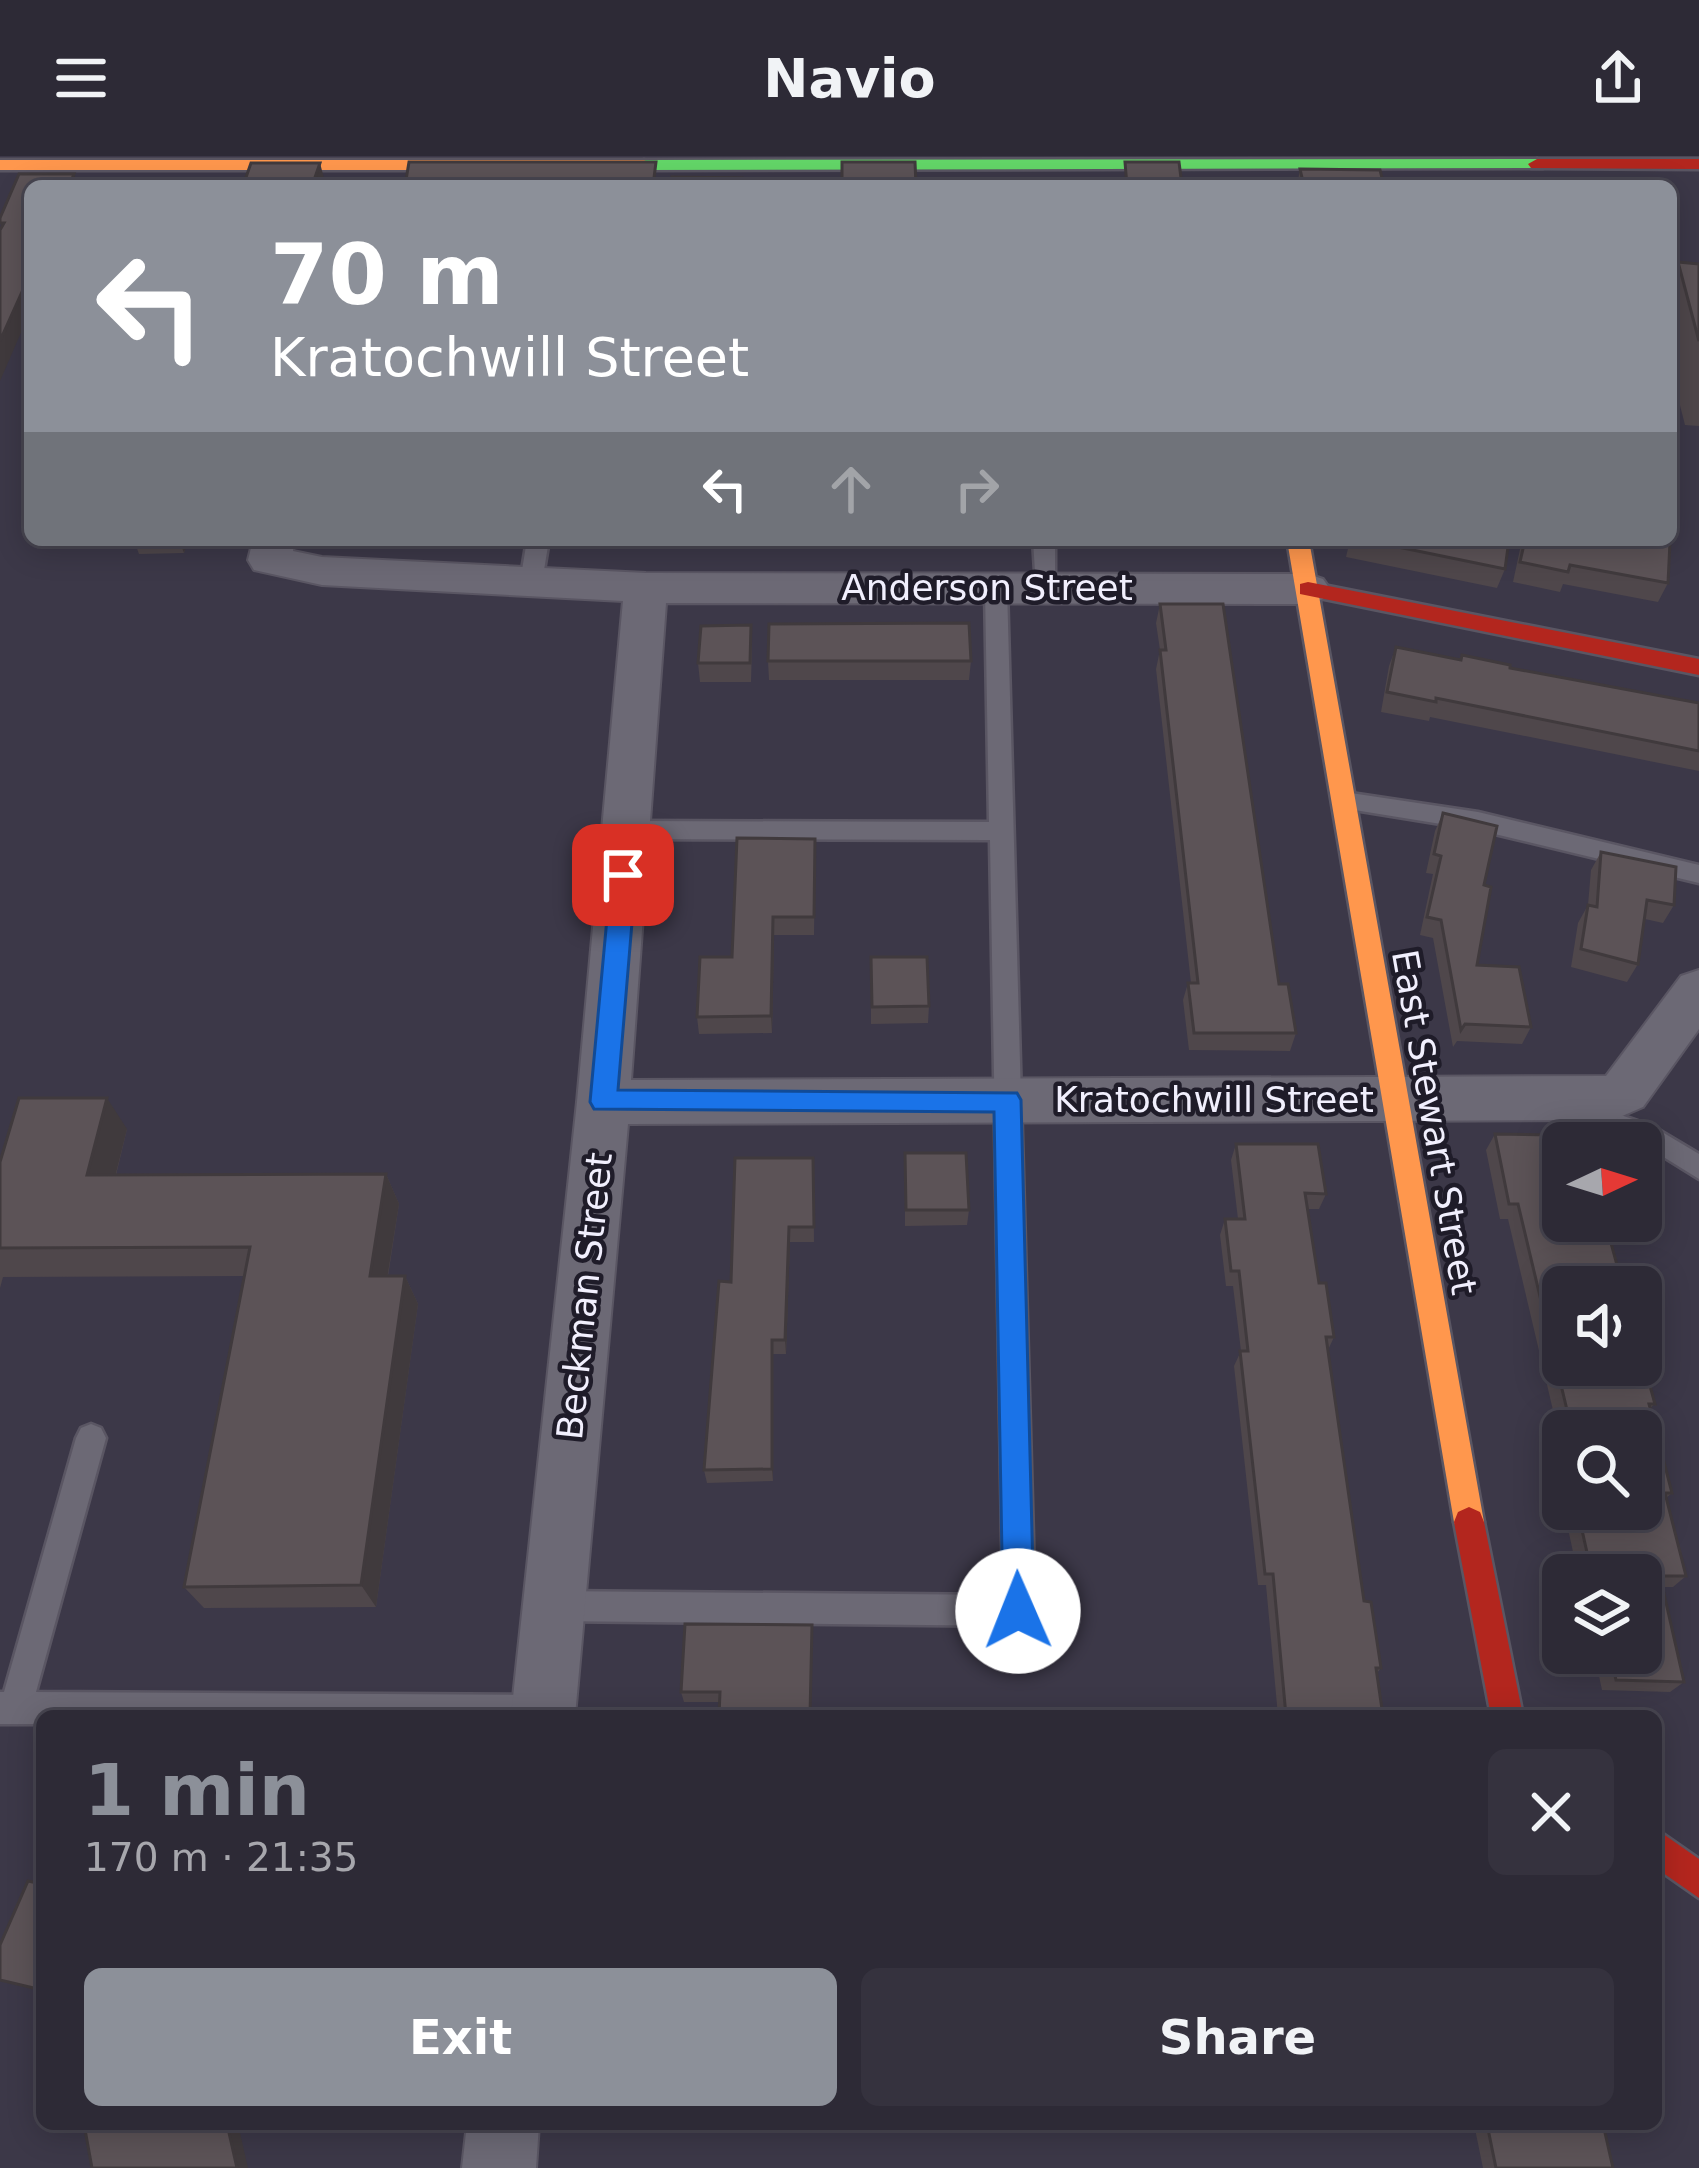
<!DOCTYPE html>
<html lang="en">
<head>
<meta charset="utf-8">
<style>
	body { margin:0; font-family:"DejaVu Sans",sans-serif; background:#35323e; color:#f1f3f6; height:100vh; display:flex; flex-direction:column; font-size:45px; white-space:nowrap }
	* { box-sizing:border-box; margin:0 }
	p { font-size:39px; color:#a7a7ad }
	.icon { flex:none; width:66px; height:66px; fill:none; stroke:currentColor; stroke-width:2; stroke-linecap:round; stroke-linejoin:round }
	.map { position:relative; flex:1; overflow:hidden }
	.details { position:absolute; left:36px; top:1554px; width:1626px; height:420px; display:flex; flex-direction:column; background:#2d2a36; border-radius:18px; box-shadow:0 6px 30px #0003,0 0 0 3px #484651 }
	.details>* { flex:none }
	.banner { position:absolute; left:24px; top:24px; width:1653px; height:366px; border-radius:18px; box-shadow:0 6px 30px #0003,0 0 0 3px #484651; background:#8c9099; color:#fff; overflow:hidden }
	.needle { width:78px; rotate:86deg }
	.buttons { position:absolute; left:1542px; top:966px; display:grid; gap:24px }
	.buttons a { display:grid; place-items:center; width:120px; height:120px; border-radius:18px; background:#2d2a36; box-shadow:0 6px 30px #0003,0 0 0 3px #484651; font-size:60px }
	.pin { position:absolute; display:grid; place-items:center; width:102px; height:102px; color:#fff; margin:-51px; border-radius:24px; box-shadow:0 6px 18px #0006 }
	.me { position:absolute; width:132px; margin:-66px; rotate:359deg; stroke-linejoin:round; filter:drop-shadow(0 0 9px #0008) }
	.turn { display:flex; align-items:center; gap:42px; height:252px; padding:0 48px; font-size:54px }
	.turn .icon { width:156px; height:156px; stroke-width:2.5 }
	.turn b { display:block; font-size:84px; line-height:102px }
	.lanes { display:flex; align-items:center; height:114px; padding:0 48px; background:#0003; justify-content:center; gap:60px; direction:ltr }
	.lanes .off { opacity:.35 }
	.round { display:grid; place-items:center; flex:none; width:126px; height:126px; border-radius:18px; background:#35323e }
	.headline { display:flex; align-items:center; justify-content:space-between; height:204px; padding:0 48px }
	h1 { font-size:72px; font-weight:700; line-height:90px; color:#8c9099 }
	.action { display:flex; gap:24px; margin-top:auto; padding:24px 48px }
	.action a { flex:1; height:138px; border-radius:18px; background:#8c9099; color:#fff; font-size:48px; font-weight:700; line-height:138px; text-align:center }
	.action a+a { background:#35323e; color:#f1f3f6 }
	header { display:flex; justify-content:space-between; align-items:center; height:156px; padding:0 48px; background:#2d2a36; font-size:54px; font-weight:700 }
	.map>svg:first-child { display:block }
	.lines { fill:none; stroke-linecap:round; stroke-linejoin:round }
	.lane-casing { stroke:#5a5663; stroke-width:5 }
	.street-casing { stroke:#5a5663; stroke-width:4 }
	.fast-casing { stroke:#5a5663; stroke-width:5 }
	.slow-casing { stroke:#5a5663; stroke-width:5 }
	.jam-casing { stroke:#5a5663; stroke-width:5 }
	.lane { fill:#6c6975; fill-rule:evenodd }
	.street { fill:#6c6975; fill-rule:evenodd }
	.fast { fill:#63d668; fill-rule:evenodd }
	.slow { fill:#ff974d; fill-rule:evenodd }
	.jam { fill:#b3261e; fill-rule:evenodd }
	.wall { fill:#4f474b }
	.shaded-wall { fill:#403a3d }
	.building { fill:#5c5357; stroke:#403a3d; stroke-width:3 }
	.route { fill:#1a73e8; stroke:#114b97; stroke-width:3 }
	.labels { text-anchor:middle; stroke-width:9; stroke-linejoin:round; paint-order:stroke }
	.street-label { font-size:36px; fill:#f1effd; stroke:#1f1c29 }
</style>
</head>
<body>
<header><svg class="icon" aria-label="menu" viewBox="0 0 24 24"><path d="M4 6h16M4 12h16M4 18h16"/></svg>Navio<svg class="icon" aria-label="share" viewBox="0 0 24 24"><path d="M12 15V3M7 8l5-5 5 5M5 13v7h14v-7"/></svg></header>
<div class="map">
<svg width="1699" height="2012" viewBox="0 0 1699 2012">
	<rect width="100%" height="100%" fill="#3c3848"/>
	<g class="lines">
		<defs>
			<path id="lane" d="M 527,384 L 549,384 L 542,426 L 531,433 L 520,426 Z
				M 1033,384 L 1055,384 L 1055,436 L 1047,438 L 1036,431 Z
				M 996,425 L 1007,432 L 1035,1455 L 1030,1466 L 1019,1470 L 553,1465 L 542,1461 L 537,1450 L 542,1439 L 553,1435 L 1003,1439 L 990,684 L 627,683 L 615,674 L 627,665 L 989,666 L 985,432 Z
				M 1344,636 L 1478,656 L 1699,709 L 1699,727 L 1478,674 L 1336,651 L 1332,645 L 1336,639 Z
				M 1573,942 L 1652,970 L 1699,998 L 1699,1023 L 1641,987 L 1564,961 L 1560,953 L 1564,945 Z
				M 91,1268 L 101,1272 L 106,1282 L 36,1536 L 544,1539 L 555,1544 L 558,1560 L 42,1560 L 42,1568 L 0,1568 L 0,1536 L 4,1536 L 76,1282 L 81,1272 Z"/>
			<path id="street" d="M 253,384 L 295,384 L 293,395 L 322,401 L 646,417 L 1308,418 L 1323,423 L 1330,433 L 1323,443 L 1308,448 L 666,447 L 631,924 L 1606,920 L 1681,820 L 1699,814 L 1699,873 L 1643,951 L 1613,964 L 628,968 L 575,1560 L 511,1560 L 577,946 L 623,445 L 322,429 L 254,414 L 248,404 Z
				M 467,1968 L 539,1968 L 536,2012 L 462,2012 Z"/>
			<path id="fast" d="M 1537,3 L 1546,8 L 1543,12 L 644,14 L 635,9 L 644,4 Z"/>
			<path id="slow" d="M 0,4 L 644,4 L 653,9 L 644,14 L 0,14 Z
				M 1287,384 L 1309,384 L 1484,1366 L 1480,1376 L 1469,1381 L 1458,1376 L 1454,1366 Z"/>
			<path id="jam" d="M 1537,3 L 1699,3 L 1699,13 L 1531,12 L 1528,8 Z
				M 1308,426 L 1699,503 L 1699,519 L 1300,438 L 1300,428 Z
				M 1469,1351 L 1480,1356 L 1484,1366 L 1523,1560 L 1491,1560 L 1454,1366 L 1458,1356 Z
				M 1656,1673 L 1699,1703 L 1699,1742 L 1656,1712 Z"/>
		</defs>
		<use href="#lane" class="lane-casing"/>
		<use href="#street" class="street-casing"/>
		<use href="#fast" class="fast-casing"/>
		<use href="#slow" class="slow-casing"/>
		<use href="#jam" class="jam-casing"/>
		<use href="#lane" class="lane"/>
		<use href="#street" class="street"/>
		<use href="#fast" class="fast"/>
		<use href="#slow" class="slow"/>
		<use href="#jam" class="jam"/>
	</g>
	<path class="wall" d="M 1300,13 L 1384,30 L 1297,30 Z
		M 1678,106 L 1699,108 L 1699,270 L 1685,269 L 1671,214 L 1671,122 Z
		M 134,384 L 188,384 L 184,397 L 139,398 Z
		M 347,384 L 401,384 L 400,392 L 350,392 Z
		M 665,384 L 717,384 L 716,392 L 666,393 Z
		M 848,384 L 935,384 L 935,391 L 848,392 Z
		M 1350,384 L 1509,384 L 1505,413 L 1497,432 L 1346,401 Z
		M 1522,384 L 1662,384 L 1668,427 L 1658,446 L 1563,428 L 1560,436 L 1513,426 Z
		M 1160,448 L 1279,828 L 1296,877 L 1290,895 L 1189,894 L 1183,844 L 1188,827 L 1191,827 L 1156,513 L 1160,494 L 1156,467 Z
		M 752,489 L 751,526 L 700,526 L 698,507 Z
		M 1396,491 L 1699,547 L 1699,615 L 1430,561 L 1429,565 L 1381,556 L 1389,510 Z
		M 768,505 L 971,505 L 969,524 L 769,524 Z
		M 1443,657 L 1484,729 L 1477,809 L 1531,871 L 1522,888 L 1457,885 L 1453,891 L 1433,782 L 1420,779 L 1433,718 L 1426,717 L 1435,675 Z
		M 1601,696 L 1674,749 L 1663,767 L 1645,763 L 1638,808 L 1627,826 L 1571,811 L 1578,767 L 1588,749 L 1591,714 Z
		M 815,701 L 814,779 L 774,779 L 772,877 L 699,878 L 697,861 L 732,801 Z
		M 871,801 L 929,850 L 928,867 L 871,868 Z
		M 127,973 L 116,1019 L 386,1018 L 399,1048 L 388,1120 L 405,1120 L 418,1148 L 376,1451 L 204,1452 L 184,1431 L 245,1120 L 3,1121 L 0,1132 L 0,1006 Z
		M 1495,978 L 1563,1065 L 1655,1248 L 1650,1252 L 1672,1337 L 1666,1342 L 1686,1420 L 1673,1431 L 1663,1431 L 1684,1526 L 1670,1536 L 1602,1534 L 1594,1497 L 1641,1497 L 1641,1419 L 1578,1419 L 1567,1368 L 1571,1364 L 1569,1353 L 1641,1353 L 1641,1275 L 1563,1275 L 1563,1325 L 1556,1289 L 1560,1284 L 1508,1063 L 1500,1063 L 1486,994 Z
		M 1236,988 L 1326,1038 L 1319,1053 L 1307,1053 L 1319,1127 L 1334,1181 L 1328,1194 L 1364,1445 L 1381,1512 L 1377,1517 L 1383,1560 L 1278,1560 L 1266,1429 L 1258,1429 L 1234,1210 L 1241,1195 L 1233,1130 L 1226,1130 L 1220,1079 L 1225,1063 L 1238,1063 L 1231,1004 Z
		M 905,997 L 969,1054 L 967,1069 L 905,1070 Z
		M 813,1002 L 814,1086 L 790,1086 L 786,1198 L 773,1198 L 773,1325 L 707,1327 L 704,1314 L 731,1126 Z
		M 813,1480 L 720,1546 L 684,1546 L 681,1536 Z
		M 1474,1968 L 1603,1968 L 1613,2012 L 1483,2012 Z"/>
	<path class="shaded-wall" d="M 320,7 L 325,26 L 324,30 L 312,30 Z
		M 74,18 L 78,30 L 69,30 Z
		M 30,118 L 30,156 L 0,225 L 0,185 Z
		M 179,384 L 188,384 L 184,397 Z
		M 773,761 L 774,779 L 772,877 L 771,860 Z
		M 107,942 L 127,973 L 108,1049 L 87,1019 Z
		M 386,1018 L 399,1048 L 383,1148 L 370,1120 Z
		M 789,1071 L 790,1086 L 786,1198 L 785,1184 Z
		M 405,1120 L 418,1148 L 376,1451 L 361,1429 Z
		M 772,1184 L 773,1198 L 773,1325 L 772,1313 Z
		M 227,1968 L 238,1968 L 248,2012 L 237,2012 Z"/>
	<path class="building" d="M 409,6 L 656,6 L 653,30 L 405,30 Z
		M 842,6 L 915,6 L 916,30 L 842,30 Z
		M 1125,6 L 1179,6 L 1182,30 L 1127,30 Z
		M 251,7 L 320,7 L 312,30 L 243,30 Z
		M 1300,13 L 1380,14 L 1384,30 L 1304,30 Z
		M 19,18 L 74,18 L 69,30 L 30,30 L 30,118 L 0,185 L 0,74 L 4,67 L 0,67 L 0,62 Z
		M 672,21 L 742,22 L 741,30 L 671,30 Z
		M 1678,106 L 1699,108 L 1699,185 Z
		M 1364,384 L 1509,384 L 1505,413 Z
		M 1525,384 L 1670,386 L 1668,427 L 1570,409 L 1568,416 L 1520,406 Z
		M 1160,448 L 1223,448 L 1279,828 L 1288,828 L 1296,877 L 1194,877 L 1188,827 L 1198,827 L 1160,494 L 1166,494 Z
		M 969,467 L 971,505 L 768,505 L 769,468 Z
		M 751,469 L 750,507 L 698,507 L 701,470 Z
		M 1396,491 L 1461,504 L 1462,499 L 1510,509 L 1510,512 L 1699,547 L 1699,595 L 1436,542 L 1436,546 L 1387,536 Z
		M 1443,657 L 1497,670 L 1484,729 L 1491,731 L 1477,809 L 1519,811 L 1531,871 L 1465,868 L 1461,874 L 1441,764 L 1427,761 L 1441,700 L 1434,698 Z
		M 737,682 L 815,683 L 814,761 L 773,761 L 771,860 L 697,861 L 700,801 L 732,801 Z
		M 1601,696 L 1676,711 L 1674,749 L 1647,744 L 1638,808 L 1581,793 L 1588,749 L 1597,751 Z
		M 871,801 L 927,801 L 929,850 L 872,851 Z
		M 19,942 L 107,942 L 87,1019 L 386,1018 L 370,1120 L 405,1120 L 361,1429 L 184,1431 L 250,1091 L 0,1092 L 0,1006 Z
		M 1495,978 L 1552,979 L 1563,1029 L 1563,1065 L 1605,1065 L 1623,1131 L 1563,1131 L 1563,1209 L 1641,1209 L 1641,1197 L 1655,1248 L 1649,1248 L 1672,1337 L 1665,1337 L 1686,1420 L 1660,1420 L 1684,1526 L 1616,1524 L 1610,1497 L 1641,1497 L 1641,1419 L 1592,1419 L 1578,1356 L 1584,1356 L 1583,1353 L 1641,1353 L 1641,1275 L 1572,1275 L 1518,1048 L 1509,1048 Z
		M 1236,988 L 1318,988 L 1326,1038 L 1305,1037 L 1319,1127 L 1326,1127 L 1334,1181 L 1326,1181 L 1364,1445 L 1371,1446 L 1381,1512 L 1376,1512 L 1383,1560 L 1286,1560 L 1273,1418 L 1265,1418 L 1240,1195 L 1248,1195 L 1239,1115 L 1231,1115 L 1225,1063 L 1245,1063 Z
		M 905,997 L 966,997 L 969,1054 L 906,1054 Z
		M 735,1002 L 813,1002 L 814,1071 L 789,1071 L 785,1184 L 772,1184 L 772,1313 L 704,1314 L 719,1125 L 731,1126 Z
		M 685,1468 L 812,1469 L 810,1560 L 719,1560 L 720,1536 L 681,1536 Z
		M 28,1725 L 42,1728 L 42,1834 L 0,1824 L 0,1789 Z
		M 42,1865 L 42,1906 L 38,1874 Z
		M 84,1968 L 227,1968 L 237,2012 L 92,2012 Z
		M 1487,1968 L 1603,1968 L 1613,2012 L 1496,2012 Z"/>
	<path class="route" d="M 623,710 L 636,719 L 618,934 L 1017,937 L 1021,944 L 1034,1455 L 1030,1466 L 1018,1470 L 1007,1466 L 1003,1455 L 994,956 L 594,953 L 590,946 L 611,719 Z"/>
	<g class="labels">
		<g class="street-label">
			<text x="987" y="444">Anderson Street</text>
			<text x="1214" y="956">Kratochwill Street</text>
			<text transform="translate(1435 966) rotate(80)" y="13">East Stewart Street</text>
			<text transform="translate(584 1140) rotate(-84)" y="13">Beckman Street</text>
		</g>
	</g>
</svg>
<div class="buttons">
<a><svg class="needle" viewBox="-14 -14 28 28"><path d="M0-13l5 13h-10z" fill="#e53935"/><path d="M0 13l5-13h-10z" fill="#a7a7ad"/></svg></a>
<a><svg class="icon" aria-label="sound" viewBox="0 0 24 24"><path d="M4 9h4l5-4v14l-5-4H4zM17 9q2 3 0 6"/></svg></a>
<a><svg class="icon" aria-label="search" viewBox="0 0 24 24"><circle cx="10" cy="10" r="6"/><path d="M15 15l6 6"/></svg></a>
<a><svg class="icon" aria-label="layers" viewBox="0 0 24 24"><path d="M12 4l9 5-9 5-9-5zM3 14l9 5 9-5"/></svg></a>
</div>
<div class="pin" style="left:623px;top:719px;background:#d93025"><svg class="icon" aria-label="arrive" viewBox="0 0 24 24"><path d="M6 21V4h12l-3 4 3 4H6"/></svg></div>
<svg class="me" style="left:1018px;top:1455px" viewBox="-20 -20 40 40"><circle r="19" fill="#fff"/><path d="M0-13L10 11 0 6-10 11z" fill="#1a73e8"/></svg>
<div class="banner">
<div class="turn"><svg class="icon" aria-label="left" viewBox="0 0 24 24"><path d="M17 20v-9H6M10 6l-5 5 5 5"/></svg><div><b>70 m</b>Kratochwill Street</div></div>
<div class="lanes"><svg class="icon" aria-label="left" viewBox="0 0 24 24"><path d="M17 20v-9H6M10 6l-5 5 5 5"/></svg><svg class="icon off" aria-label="ahead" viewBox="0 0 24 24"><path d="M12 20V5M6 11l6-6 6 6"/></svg><svg class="icon off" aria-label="right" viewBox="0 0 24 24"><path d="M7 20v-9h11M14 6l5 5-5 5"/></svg></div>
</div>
<section class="details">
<div class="headline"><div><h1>1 min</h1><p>170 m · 21:35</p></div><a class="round"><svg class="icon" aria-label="close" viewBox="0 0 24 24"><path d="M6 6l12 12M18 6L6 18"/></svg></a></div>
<div class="action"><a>Exit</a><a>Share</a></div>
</section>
</div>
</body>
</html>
